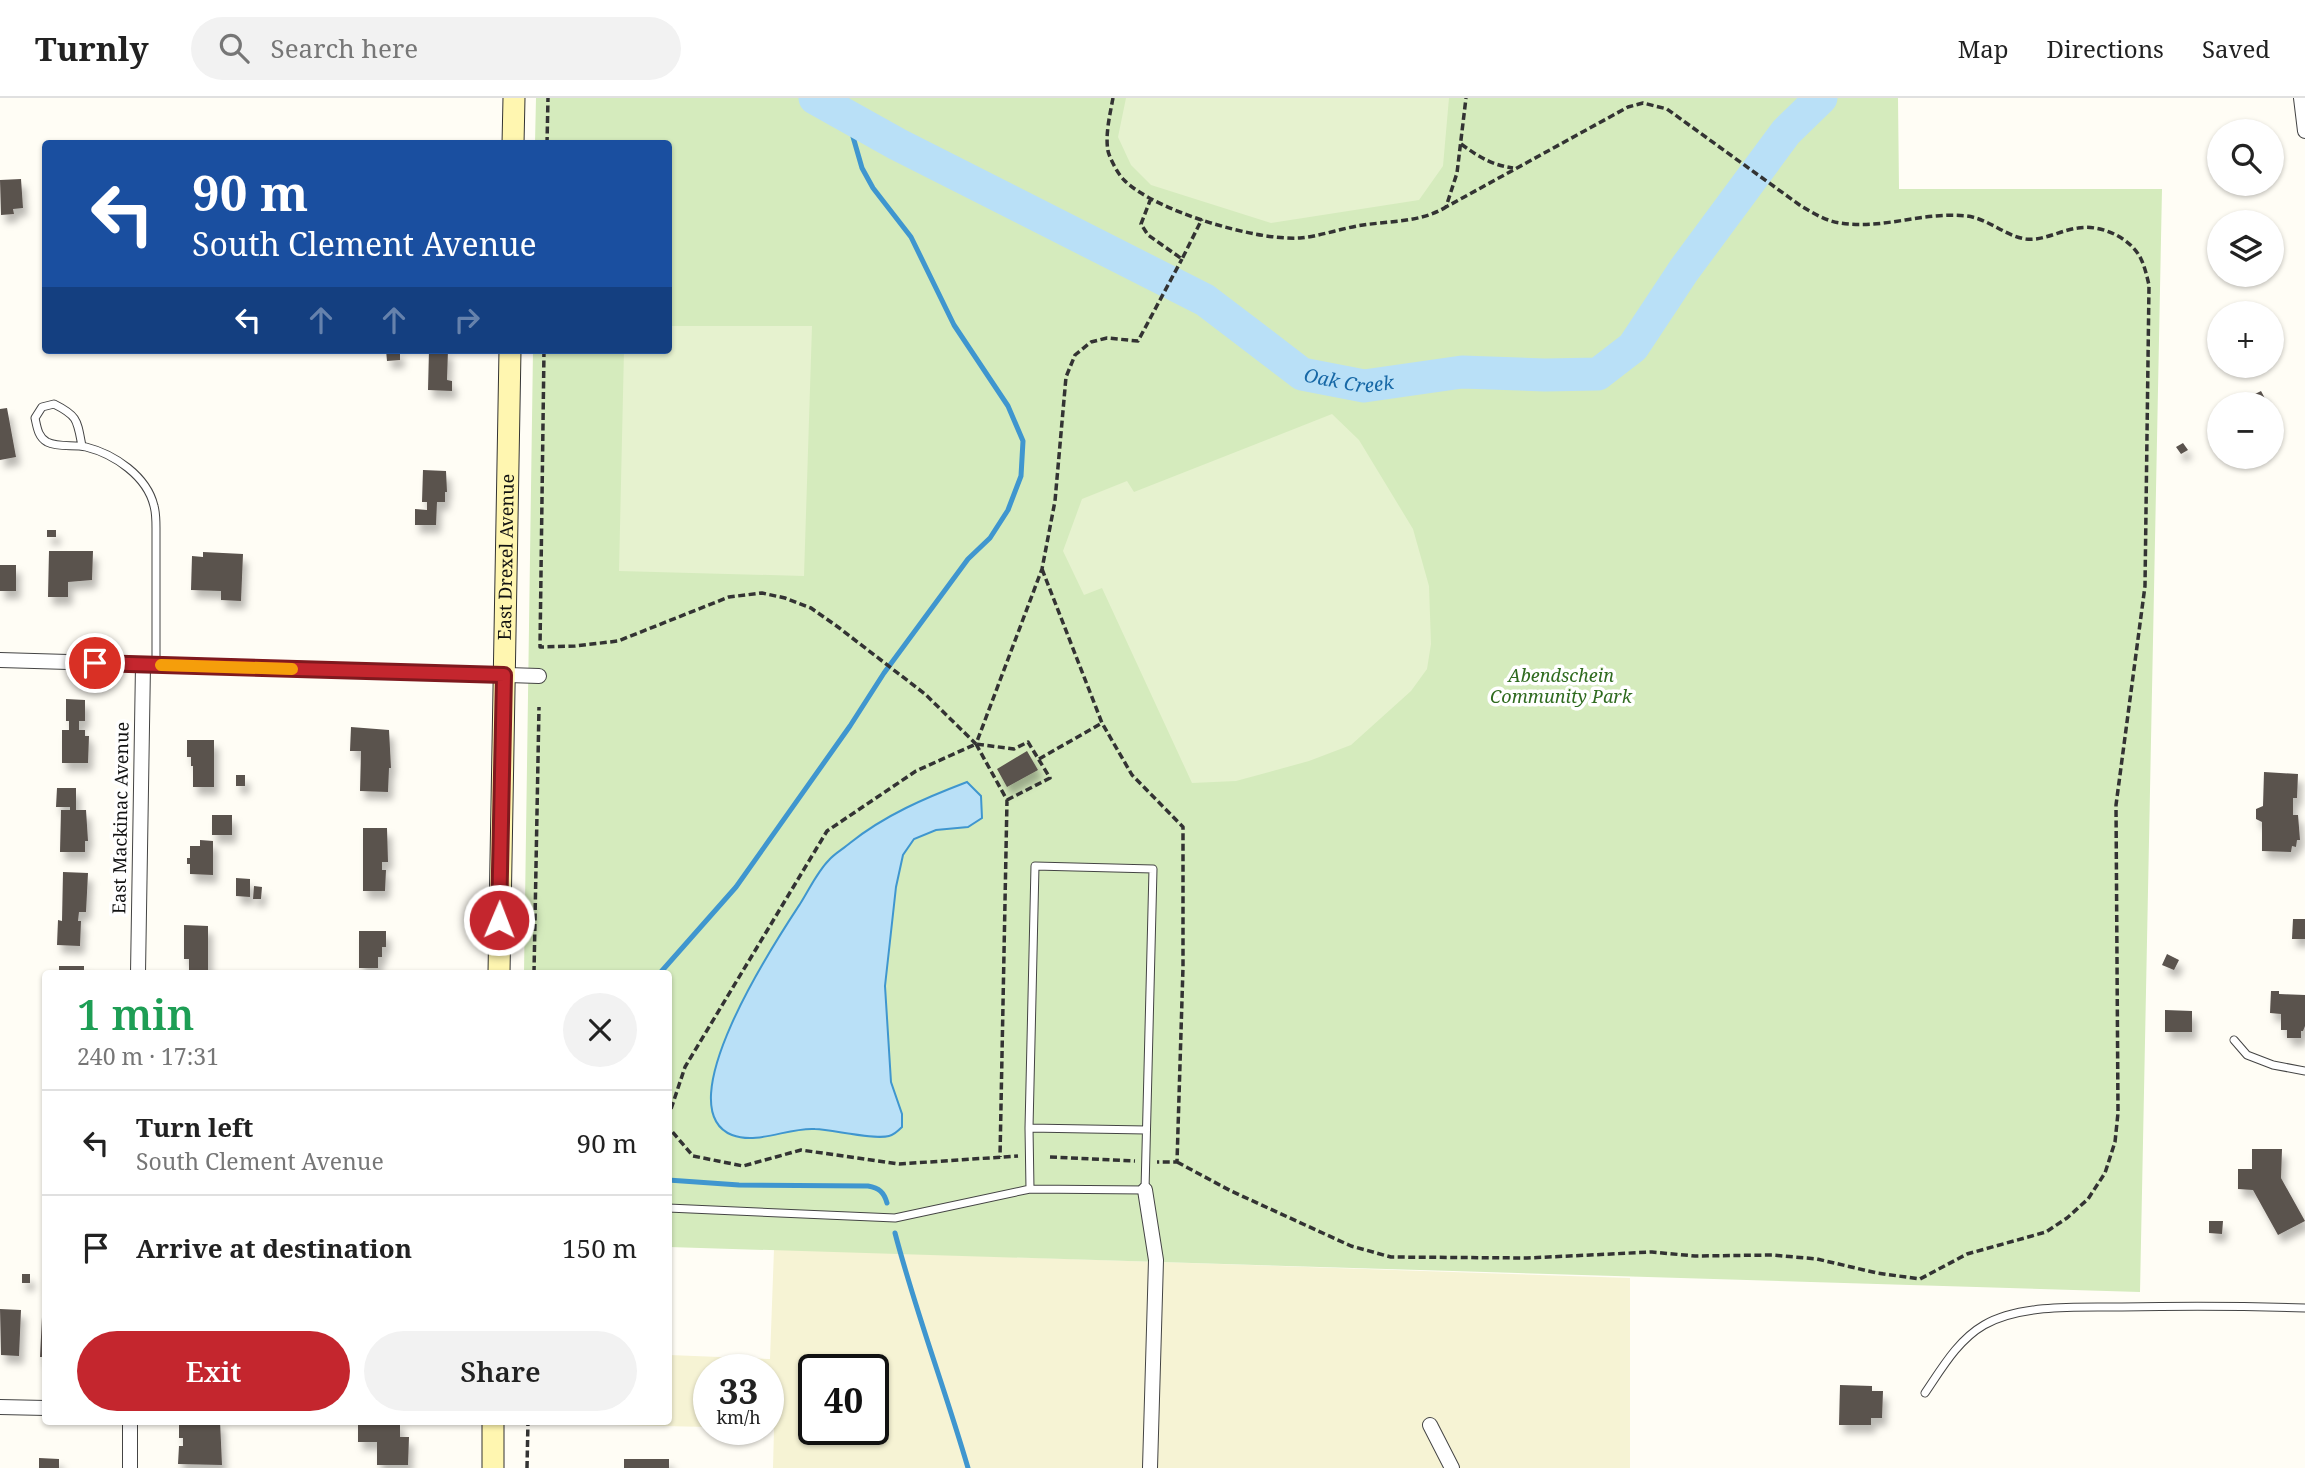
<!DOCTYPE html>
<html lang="en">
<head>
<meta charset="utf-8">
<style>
	body { margin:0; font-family:"Noto Serif",serif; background:#f2f2f2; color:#222; height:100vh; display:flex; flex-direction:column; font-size:26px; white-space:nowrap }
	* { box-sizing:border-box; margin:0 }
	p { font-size:23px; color:#767676 }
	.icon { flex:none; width:38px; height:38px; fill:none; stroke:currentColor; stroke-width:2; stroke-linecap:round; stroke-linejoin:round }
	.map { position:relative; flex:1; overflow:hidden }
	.details { position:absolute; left:42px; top:872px; width:630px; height:455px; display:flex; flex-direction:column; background:#fff; border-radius:7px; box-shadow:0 2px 5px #0004 }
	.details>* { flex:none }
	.banner { position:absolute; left:42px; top:42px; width:630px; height:214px; border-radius:7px; box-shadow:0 2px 5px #0004; background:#1a4fa0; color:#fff; overflow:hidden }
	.buttons { position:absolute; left:2207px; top:21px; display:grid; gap:14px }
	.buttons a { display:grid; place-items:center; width:77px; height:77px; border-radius:50%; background:#fff; box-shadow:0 2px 5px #0004; font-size:35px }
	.speed { position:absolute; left:693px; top:1256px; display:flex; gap:14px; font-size:35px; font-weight:700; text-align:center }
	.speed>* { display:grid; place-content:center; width:91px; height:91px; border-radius:50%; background:#fff; box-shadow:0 2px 5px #0004; line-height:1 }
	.speed small { font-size:18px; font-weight:400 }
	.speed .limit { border:4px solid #111; border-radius:10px; background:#fff; color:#111 }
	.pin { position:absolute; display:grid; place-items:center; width:60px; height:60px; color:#fff; margin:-30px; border:4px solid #fff; border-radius:50%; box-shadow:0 2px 7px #0007 }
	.me { position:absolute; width:77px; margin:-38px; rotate:1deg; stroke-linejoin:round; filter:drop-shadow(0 0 5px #0008) }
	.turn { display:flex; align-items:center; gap:24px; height:147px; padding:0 35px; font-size:32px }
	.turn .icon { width:91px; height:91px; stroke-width:2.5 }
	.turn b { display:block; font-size:49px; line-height:60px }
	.lanes { display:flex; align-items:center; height:66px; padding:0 35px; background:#0003; justify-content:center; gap:35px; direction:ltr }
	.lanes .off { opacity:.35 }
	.round { display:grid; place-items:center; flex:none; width:74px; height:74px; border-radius:37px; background:#f2f2f2 }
	.overview { display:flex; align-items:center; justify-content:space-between; height:119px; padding:0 35px }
	h1 { font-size:42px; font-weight:600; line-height:52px; color:#1e9e55 }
	.cta { display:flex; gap:14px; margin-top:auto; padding:14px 35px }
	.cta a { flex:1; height:80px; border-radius:42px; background:#c4262e; color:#fff; font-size:28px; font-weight:600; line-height:80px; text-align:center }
	.cta a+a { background:#f2f2f2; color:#222 }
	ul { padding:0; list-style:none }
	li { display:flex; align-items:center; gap:21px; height:105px; padding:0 35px; border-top:2px solid #e0e0e0 }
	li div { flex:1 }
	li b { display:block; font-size:26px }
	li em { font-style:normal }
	header { display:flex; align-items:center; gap:42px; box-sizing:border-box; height:98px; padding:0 35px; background:#fff; border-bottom:2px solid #e0e0e0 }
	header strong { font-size:33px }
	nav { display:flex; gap:38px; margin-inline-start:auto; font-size:24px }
	.search { width:490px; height:63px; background:#f2f2f2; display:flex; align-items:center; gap:18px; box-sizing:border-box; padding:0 24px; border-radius:38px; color:#767676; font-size:26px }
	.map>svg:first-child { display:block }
	.farmland { fill:#f6f3d4; fill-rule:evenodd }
	.green { fill:#d5ebbd }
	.pitch { fill:#e6f2cf }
	.water { fill:#b9e0f7; stroke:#3f96cf; stroke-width:2 }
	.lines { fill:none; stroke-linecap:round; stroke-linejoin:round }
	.stream { stroke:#3f96cf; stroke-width:5 }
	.river { stroke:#b9e0f7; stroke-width:33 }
	.building { fill:#5a524d; filter:url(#shadow) }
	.lane-casing { stroke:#444; stroke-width:9 }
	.street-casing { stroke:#444; stroke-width:16 }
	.secondary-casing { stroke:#333; stroke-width:23 }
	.path { stroke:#333; stroke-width:3.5; stroke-dasharray:7 3.5; stroke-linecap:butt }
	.lane { stroke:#fff; stroke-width:7 }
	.street { stroke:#fff; stroke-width:14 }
	.secondary { stroke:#fff6b0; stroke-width:21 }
	.route-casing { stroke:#7f191e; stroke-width:18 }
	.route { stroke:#c4262e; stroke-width:12 }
	.slow { stroke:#f59e0b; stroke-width:12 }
	.labels { text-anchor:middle; stroke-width:7; stroke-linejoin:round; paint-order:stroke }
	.street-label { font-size:18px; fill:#111; stroke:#fff }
	.park-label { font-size:18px; font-style:italic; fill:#2f6b1f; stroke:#fff }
	.water-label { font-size:19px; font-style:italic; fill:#1768a6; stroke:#fff }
</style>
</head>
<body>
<header>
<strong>Turnly</strong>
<div class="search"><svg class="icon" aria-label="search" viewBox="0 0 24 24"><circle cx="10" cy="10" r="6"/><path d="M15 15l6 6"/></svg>Search here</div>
<nav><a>Map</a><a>Directions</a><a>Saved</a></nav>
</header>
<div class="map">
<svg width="2305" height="1370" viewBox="0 0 2305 1370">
	<defs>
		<filter id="shadow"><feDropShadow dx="4.5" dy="8" stdDeviation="3.5" flood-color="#0004"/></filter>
	</defs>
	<rect width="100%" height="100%" fill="#fffdf5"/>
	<path class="farmland" d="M 774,1151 L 1630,1180 L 1630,1370 L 773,1370 L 774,1331 L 768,1330 L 768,1272 L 709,1272 L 709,1329 L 517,1325 L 668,1323 L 669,1257 L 770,1261 ZM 814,1272 L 873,1272 L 873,1332 L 814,1332 Z"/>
	<path class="green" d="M 536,0 L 1898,0 L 1899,91 L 2162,91 L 2140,1194 L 669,1149 L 668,875 L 524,875 L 533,252 L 668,252 L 668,46 L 535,45 Z"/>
	<path class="pitch" d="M 1126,0 L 1449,0 L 1443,68 L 1419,102 L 1271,125 L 1151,87 L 1131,67 L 1118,39 Z
		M 669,228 L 812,228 L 804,478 L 619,473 L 624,252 L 668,252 Z
		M 1332,316 L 1359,342 L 1413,431 L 1429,488 L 1431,546 L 1427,571 L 1411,593 L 1351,647 L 1309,663 L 1236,683 L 1192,685 L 1102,490 L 1084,497 L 1063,453 L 1082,401 L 1127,383 L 1134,394 Z"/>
	<path class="water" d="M 967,684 L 981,698 L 982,720 L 968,729 L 936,732 L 914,741 L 903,757 L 896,789 L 885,888 L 891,984 L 902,1016 L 902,1029 C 898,1033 894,1037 889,1038 C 874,1042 834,1032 815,1031 C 789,1029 758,1047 732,1037 C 665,1010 777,841 800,806 C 809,792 817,774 829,762 C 834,756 843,751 850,745 C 885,717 925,700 967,684 Z"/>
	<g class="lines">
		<path class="stream" d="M 660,875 L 736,789 L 850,628 L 884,575 L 968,461 L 990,440 L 1008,412 L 1021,378 L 1023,343 L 1008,308 L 954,227 L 911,139 L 873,90 L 862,70 L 847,18
			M 668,1082 L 739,1087 L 868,1088 C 879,1090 884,1094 887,1105
			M 895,1135 C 916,1215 945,1291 968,1370"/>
		<path class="river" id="s1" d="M 815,0 L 897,46 L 1205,202 L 1302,276 L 1364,288 L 1462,274 L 1545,277 L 1598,276 L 1633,249 L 1684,172 L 1786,34 L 1821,0"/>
	</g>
	<path class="building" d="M 21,81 L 23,110 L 13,111 L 14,116 L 1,117 L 0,82 Z
		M 386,252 L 400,252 L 400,262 L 387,263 Z
		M 429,252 L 448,252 L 447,282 L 452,283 L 452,293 L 428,292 Z
		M 2261,293 L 2268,306 L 2245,306 L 2243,302 Z
		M 7,310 L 16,359 L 0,362 L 0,311 Z
		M 2183,345 L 2188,352 L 2181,356 L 2176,349 Z
		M 423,372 L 446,373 L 447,394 L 445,394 L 445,404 L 437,404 L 436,427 L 415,427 L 415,411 L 427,412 L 427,404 L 422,404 Z
		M 47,432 L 56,432 L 56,439 L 47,439 Z
		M 49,453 L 93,453 L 92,482 L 68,484 L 68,499 L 48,499 Z
		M 203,454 L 243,456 L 241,503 L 221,502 L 221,493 L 191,492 L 192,458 L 203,459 Z
		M 0,467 L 16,467 L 16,493 L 0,493 Z
		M 66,601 L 85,602 L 85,623 L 79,623 L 79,632 L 85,632 L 85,638 L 89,638 L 88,665 L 62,665 L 62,632 L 69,632 L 69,623 L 66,623 Z
		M 351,629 L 389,632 L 391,670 L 389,670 L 388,694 L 360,693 L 361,653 L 350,653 Z
		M 187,642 L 214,642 L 214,689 L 193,689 L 193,668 L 191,668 L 191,659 L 187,659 Z
		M 1027,653 L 1038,672 L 1007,689 L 997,671 Z
		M 2264,674 L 2298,676 L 2297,700 L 2293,700 L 2293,717 L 2298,717 L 2300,742 L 2297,742 L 2296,749 L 2292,748 L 2291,754 L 2262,753 L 2262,724 L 2256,721 L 2256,711 L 2263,708 Z
		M 236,677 L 245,677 L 245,688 L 236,688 Z
		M 57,690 L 76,690 L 76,712 L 86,712 L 88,743 L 85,743 L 85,754 L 60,754 L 61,712 L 70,712 L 70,709 L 56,709 Z
		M 212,717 L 232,717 L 232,737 L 212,737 Z
		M 363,730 L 387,730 L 388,764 L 382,764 L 382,772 L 386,772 L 385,793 L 363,793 Z
		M 200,742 L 213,743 L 213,777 L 190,776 L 190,766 L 187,766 L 187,760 L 190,760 L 190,748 L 200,748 Z
		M 63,774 L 88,775 L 86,814 L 79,814 L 78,823 L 81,823 L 80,848 L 57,847 L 58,822 L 62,823 Z
		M 236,780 L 250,781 L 250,799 L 236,798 Z
		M 254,788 L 262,789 L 261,801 L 253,801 Z
		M 2293,821 L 2305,821 L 2305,841 L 2292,841 Z
		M 184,827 L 208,828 L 208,875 L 189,875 L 189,861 L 184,861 Z
		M 359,833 L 386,833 L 386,849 L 382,849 L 382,859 L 378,859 L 378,870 L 359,870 Z
		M 2167,856 L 2179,862 L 2174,872 L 2162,867 Z
		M 59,868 L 84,868 L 84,875 L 59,875 Z
		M 2271,893 L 2279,893 L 2279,896 L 2305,897 L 2305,928 L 2303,933 L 2301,933 L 2301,940 L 2287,940 L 2287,932 L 2281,932 L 2281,916 L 2270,915 Z
		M 2165,912 L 2192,913 L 2192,934 L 2165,934 Z
		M 2252,1051 L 2282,1051 L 2281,1080 L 2305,1123 L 2278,1137 L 2253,1092 L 2238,1091 L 2238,1071 L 2252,1071 Z
		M 2209,1123 L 2223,1123 L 2222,1136 L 2209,1135 Z
		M 22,1176 L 30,1176 L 30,1185 L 22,1185 Z
		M 0,1211 L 21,1212 L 19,1258 L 1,1257 Z
		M 42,1219 L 46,1219 L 46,1259 L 40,1259 Z
		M 1840,1287 L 1872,1288 L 1872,1293 L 1883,1293 L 1882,1320 L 1871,1320 L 1871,1327 L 1839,1327 Z
		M 183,1323 L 220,1323 L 222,1367 L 178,1366 L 179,1348 L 183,1348 L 183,1340 L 179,1340 L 179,1327 L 183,1327 Z
		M 358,1323 L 400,1323 L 400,1339 L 409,1339 L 408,1367 L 377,1367 L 377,1344 L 358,1344 Z
		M 39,1360 L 59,1361 L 59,1370 L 39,1370 Z
		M 624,1361 L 669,1361 L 669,1370 L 624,1370 Z"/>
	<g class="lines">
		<defs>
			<path id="lane" d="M 82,348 C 77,322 78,318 54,306 L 42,309 L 35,320 C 37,329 38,339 47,344 C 59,350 74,346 86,349 C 114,356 147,378 154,408 C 156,415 156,423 156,430 L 156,566
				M 2234,942 L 2247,957 L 2273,967 L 2305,973
				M 1029,1030 L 1030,1091
				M 668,1110 L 895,1120 L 1030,1091 L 1145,1092 L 1153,771 L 1035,768 L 1029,1030 L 1146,1032
				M 1925,1295 C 1942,1270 1958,1242 1984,1227 C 2020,1206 2081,1209 2122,1209 C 2183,1208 2244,1208 2305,1210"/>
			<path id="street" d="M 2301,0 L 2305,33
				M 0,562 L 539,578
				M 138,875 L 143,567
				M 1145,1092 L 1156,1162 L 1150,1370
				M 0,1309 L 46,1310
				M 130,1323 L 130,1370
				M 1430,1327 L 1452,1370"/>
			<g id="secondary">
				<path d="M 513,46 L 514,0"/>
				<path id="s2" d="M 499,875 L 510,252"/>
				<path d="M 493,1370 L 493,1323"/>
			</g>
		</defs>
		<use href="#lane" class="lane-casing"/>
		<use href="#street" class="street-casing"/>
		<use href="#secondary" class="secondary-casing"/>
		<path class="path" d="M 1113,0 C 1110,16 1105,37 1108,53 C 1110,61 1118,76 1124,82 C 1155,113 1256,143 1300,140 C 1321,138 1342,130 1363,127 C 1391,123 1422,124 1446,109 L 1457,75 L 1466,0
			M 547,46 L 548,0
			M 1461,46 C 1479,59 1492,67 1513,70
			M 1151,100 L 1141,126 L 1148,137 L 1182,161 L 1202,121
			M 544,252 L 540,549 L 575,548 L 618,543 L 729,499 L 762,495 L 785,500 L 811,510 L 838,529 L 925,596 L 976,646 L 1042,471 L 1055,403 L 1066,279 L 1075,257 L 1091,244 L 1107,240 L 1138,243 L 1182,161
			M 1042,471 L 1102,625 L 1132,677 L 1183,729 L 1183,869 L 1177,1064 L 1157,1064
			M 976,646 L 1007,702 L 1000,1059
			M 1039,661 L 1102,625
			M 1007,702 L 1050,680 L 1028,644 L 1014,651 L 976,646 L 916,673 L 827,733 L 685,969 L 670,1014 L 670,1031 L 693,1058 L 743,1068 L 801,1052 L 899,1066 L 1018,1058
			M 534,875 L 539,609
			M 1050,1059 L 1135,1063
			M 1177,1064 L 1231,1093 L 1351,1148 L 1391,1159 L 1527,1160 L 1652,1154 L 1695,1158 L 1772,1157 L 1817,1161 L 1877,1175 L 1920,1181 L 1967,1156 L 2046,1134 L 2067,1120 L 2088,1101 L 2105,1075 L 2115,1044 L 2118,1015 L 2116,707 L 2145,488 L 2149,187 C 2147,179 2145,169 2141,161 C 2131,140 2101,126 2078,130 C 2061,132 2044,143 2026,141 C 2005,138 1989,121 1967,118 C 1925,113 1882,132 1840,125 C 1826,123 1813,115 1801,108 L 1667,11 L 1643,5 L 1628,9 L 1446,109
			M 527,1370 L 528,1323"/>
		<use href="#lane" class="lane"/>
		<use href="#street" class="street"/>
		<use href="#secondary" class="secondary"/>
	</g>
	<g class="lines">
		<defs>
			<path id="route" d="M 95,565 L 504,577 L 499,822"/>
		</defs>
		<use href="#route" class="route-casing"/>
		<use href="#route" class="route"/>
		<path class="slow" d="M 161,567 L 292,571"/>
	</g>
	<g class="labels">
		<g class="street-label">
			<text dy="6" stroke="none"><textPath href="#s2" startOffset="416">East Drexel Avenue</textPath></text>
			<text transform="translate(121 720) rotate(-89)" y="6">East Mackinac Avenue</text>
		</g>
		<g class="park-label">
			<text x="1561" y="584">Abendschein<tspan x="1561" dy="21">Community Park</tspan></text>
		</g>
		<g class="water-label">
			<text dy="7" stroke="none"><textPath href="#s1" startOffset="609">Oak Creek</textPath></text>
		</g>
	</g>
</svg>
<div class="buttons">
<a><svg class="icon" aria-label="search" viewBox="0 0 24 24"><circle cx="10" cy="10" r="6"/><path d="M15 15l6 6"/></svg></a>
<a><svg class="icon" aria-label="layers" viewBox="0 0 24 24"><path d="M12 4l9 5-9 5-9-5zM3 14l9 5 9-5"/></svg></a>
<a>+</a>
<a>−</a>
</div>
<div class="speed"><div>33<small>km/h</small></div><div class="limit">40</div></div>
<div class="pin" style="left:95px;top:565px;background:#d93025"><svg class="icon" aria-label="arrive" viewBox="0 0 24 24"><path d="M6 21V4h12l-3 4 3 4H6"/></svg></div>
<svg class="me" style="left:499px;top:822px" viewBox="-20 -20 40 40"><circle r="17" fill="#c4262e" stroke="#fff" stroke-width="3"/><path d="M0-11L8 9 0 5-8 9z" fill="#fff"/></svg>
<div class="banner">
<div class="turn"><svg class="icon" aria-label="left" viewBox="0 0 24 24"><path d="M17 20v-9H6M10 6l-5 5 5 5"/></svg><div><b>90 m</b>South Clement Avenue</div></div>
<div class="lanes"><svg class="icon" aria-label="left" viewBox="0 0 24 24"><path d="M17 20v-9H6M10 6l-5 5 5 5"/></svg><svg class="icon off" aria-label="ahead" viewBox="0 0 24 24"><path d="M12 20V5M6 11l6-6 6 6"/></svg><svg class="icon off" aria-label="ahead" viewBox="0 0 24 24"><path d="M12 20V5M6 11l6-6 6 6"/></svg><svg class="icon off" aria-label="right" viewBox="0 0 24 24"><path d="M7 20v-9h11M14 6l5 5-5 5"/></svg></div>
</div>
<section class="details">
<div class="overview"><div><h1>1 min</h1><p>240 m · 17:31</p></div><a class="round"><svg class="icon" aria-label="close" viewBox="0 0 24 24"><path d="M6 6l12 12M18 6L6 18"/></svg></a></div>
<ul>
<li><svg class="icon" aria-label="left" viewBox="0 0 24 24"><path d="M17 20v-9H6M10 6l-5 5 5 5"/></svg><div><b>Turn left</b><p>South Clement Avenue</p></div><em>90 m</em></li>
<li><svg class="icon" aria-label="arrive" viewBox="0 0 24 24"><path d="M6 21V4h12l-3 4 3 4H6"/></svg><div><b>Arrive at destination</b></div><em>150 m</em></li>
</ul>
<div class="cta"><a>Exit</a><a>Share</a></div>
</section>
</div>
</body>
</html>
